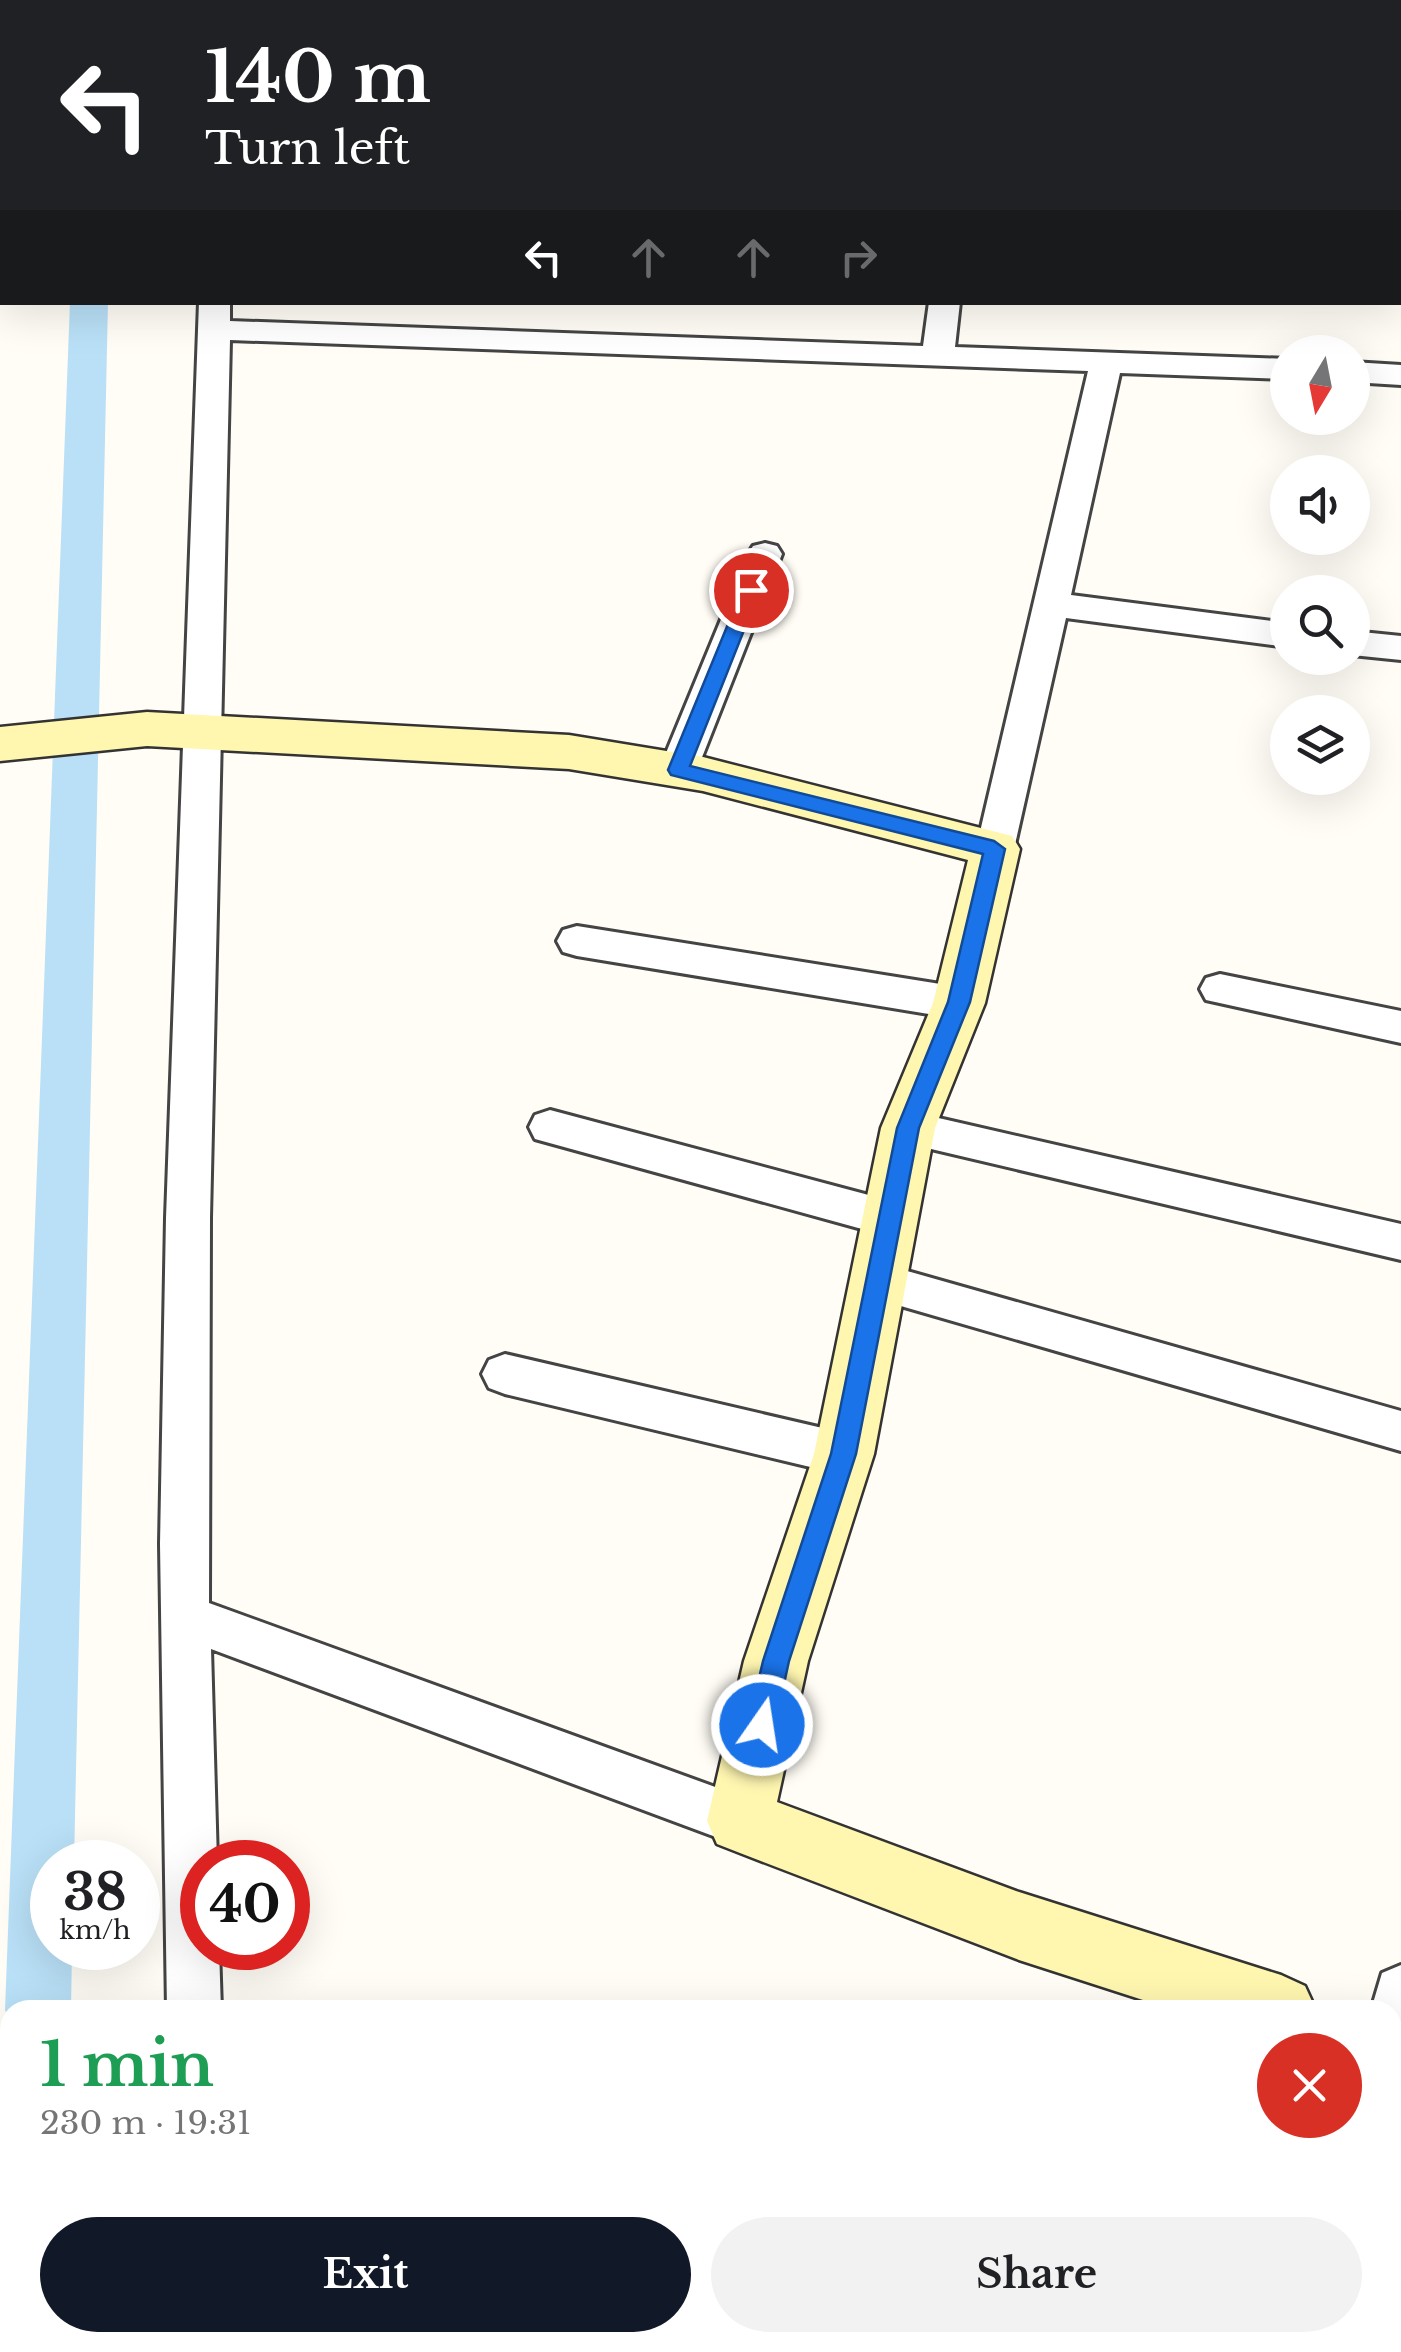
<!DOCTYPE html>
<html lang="en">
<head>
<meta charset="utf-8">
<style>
	body { margin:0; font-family:"Libre Baskerville",serif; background:#f2f2f2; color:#202124; height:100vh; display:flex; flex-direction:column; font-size:38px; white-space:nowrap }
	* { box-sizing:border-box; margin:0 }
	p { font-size:32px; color:#757577 }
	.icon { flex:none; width:55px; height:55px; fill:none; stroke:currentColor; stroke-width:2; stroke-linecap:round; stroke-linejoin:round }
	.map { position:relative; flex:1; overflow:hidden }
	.panel { position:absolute; left:0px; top:2000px; width:1402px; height:352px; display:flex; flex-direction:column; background:#fff; border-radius:30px 30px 0 0; box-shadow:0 10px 40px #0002 }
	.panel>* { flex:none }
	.hud { position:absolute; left:0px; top:0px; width:1402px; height:305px; box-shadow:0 10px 40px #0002; background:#202124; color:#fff; overflow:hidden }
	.needle { width:65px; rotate:190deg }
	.tools { position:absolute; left:1270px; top:335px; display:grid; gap:20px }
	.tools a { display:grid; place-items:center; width:100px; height:100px; border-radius:50%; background:#fff; box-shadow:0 10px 40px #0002; font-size:50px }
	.speed { position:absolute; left:30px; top:1840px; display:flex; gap:20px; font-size:50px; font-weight:700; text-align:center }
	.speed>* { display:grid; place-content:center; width:130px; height:130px; border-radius:50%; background:#fff; box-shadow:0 10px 40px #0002; line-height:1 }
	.speed small { font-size:25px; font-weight:400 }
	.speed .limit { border:15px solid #d22; background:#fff; color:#111 }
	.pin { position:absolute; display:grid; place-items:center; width:85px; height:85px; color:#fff; margin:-42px; border:5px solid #fff; border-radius:50%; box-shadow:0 2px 10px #0007 }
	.me { position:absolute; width:110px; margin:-55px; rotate:13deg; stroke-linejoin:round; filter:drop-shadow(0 0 8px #0008) }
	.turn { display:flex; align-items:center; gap:35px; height:210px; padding:0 40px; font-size:45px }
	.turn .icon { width:130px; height:130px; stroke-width:2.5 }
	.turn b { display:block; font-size:70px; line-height:85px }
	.lanes { display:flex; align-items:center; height:95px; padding:0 40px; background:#0003; justify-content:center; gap:50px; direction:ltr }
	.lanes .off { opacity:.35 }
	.round { display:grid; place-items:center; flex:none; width:105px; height:105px; border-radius:52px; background:#f2f2f2 }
	.headline { display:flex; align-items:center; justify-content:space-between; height:170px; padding:0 40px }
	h1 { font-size:60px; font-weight:700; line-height:75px; color:#1e9e55 }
	.button { display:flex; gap:20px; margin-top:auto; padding:20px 40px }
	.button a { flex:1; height:115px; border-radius:60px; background:#111827; color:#fff; font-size:40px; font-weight:700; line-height:115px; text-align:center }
	.button a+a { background:#f2f2f2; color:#202124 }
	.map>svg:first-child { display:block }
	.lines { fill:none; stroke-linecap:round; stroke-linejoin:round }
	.canal { fill:#b9e0f7; fill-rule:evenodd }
	.street-casing { stroke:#444; stroke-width:6 }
	.secondary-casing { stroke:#333; stroke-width:5 }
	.street { fill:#fff; fill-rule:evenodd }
	.secondary { fill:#fff6b0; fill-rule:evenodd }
	.rail-casing { stroke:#c4262e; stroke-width:8 }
	.rail { stroke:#fff; stroke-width:5; stroke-dasharray:16; stroke-linecap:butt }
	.wall { fill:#4d4742 }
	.building { fill:#5a524d; stroke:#3f3936; stroke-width:2.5 }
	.route { fill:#1a73e8; stroke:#114b97; stroke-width:2.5 }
</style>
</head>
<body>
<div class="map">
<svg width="1401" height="2352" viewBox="0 0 1401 2352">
	<rect width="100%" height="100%" fill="#fffdf5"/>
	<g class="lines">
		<path class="canal" d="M 0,0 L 31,0 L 31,2 L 2,2 L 2,9 Z
			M 2,112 L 2,160 L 0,161 L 0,113 Z
			M 70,302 L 108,302 L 74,1862 L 52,1862 L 52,1948 L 72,1948 L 71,2010 L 10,2010 L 10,2022 L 5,2010 Z
			M 10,2314 L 10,2342 L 64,2342 L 63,2352 L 0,2352 L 0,2323 Z"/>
		<defs>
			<path id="street" d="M 189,0 L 215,0 L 217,2 L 190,2 Z
				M 1284,0 L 1319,0 L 1321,2 L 1285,2 Z
				M 1400,18 L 1401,18 L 1401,34 L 1400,34 Z
				M 199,302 L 230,302 L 230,321 L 923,346 L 929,302 L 960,302 L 955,347 L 1288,359 L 1288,379 L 1120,373 L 1071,595 L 1288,623 L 1288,647 L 1066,618 L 1014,849 L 1009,859 L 995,863 L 981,859 L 976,849 L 1088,371 L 230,340 L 210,1218 L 209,1603 L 740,1796 L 758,1803 L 766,1821 L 758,1839 L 740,1846 L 211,1649 L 217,1862 L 202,1862 L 202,1948 L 219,1948 L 221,2010 L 167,2010 L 160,1544 L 166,1218 Z
				M 1352,362 L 1401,365 L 1401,385 L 1352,382 Z
				M 765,543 L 777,546 L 782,554 L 697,770 L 691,779 L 678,783 L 665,779 L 659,770 L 748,554 L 753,546 Z
				M 1352,631 L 1401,636 L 1401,660 L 1352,655 Z
				M 577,926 L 959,987 L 973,992 L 979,1003 L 973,1014 L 959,1019 L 577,956 L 563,952 L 557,941 L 563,930 Z
				M 1220,974 L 1401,1011 L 1401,1043 L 1206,1000 L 1200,989 L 1206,978 Z
				M 550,1110 L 891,1201 L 906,1206 L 913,1219 L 906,1232 L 891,1237 L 535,1139 L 529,1127 L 535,1115 Z
				M 908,1111 L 1401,1224 L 1401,1260 L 893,1140 L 887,1128 L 893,1116 Z
				M 879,1263 L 1401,1411 L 1401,1451 L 863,1295 L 857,1282 L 863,1269 Z
				M 505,1354 L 844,1433 L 860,1439 L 867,1454 L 860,1469 L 844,1475 L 505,1394 L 489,1388 L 482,1374 L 489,1360 Z
				M 1401,1965 L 1401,2065 L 1392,2069 L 1392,2010 L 1371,2010 L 1382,1973 Z
				M 174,2342 L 232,2342 L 233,2352 L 175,2352 Z
				M 683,2342 L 765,2342 L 769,2352 L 687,2352 Z"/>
			<path id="secondary" d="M 147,712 L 569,735 L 703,757 L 1012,836 L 1020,849 L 985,1003 L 935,1128 L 874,1454 L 808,1661 L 777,1802 L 1019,1892 L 1281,1975 L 1305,1986 L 1316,2010 L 1174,2010 L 1019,1960 L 740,1853 L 717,1844 L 707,1821 L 744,1661 L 814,1454 L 881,1128 L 933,1003 L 968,860 L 703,791 L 569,769 L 147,746 L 0,761 L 0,727 Z"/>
		</defs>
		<use href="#street" class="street-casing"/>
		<use href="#secondary" class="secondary-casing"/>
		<use href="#street" class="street"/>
		<use href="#secondary" class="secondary"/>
		<defs>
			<path id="rail" d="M 786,0 L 799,2"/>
		</defs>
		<use href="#rail" class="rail-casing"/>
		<use href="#rail" class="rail"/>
	</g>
	<path class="wall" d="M 1401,2087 L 1401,2232 L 1392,2230 L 1392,2137 Z
		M 1302,2342 L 1392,2342 L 1401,2352 L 1299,2352 Z"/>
	<path class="building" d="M 1392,2045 L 1401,2045 L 1401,2076 L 1392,2115 Z
		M 1392,2317 L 1401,2320 L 1401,2352 L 1308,2352 L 1310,2342 L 1392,2342 Z"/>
	<path class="route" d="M 751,584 L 760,590 L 690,766 L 994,841 L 1005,849 L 970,1002 L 919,1128 L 856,1454 L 789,1661 L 775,1725 L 771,1734 L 762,1738 L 752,1734 L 748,1725 L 763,1661 L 831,1454 L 897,1128 L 948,1002 L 983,854 L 671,775 L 668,770 L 742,590 Z"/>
</svg>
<div class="tools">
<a><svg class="needle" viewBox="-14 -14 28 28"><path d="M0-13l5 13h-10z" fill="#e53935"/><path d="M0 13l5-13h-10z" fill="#757577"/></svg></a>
<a><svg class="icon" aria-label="sound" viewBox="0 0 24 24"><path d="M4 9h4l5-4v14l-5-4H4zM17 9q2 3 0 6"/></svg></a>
<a><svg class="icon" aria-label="search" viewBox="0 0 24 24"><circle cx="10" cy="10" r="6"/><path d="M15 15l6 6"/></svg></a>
<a><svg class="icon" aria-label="layers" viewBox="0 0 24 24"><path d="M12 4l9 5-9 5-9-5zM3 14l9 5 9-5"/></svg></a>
</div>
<div class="speed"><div>38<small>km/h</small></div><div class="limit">40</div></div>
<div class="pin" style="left:751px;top:590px;background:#d93025"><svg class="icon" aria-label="arrive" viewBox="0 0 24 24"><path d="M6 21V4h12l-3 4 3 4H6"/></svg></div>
<svg class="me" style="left:762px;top:1725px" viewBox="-20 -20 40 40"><circle r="17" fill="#1a73e8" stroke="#fff" stroke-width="3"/><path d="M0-11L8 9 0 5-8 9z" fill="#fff"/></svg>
<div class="hud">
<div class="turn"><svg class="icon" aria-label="left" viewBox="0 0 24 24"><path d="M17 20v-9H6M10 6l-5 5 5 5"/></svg><div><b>140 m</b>Turn left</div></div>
<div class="lanes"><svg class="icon" aria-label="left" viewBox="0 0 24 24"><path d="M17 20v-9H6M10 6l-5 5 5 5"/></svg><svg class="icon off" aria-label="ahead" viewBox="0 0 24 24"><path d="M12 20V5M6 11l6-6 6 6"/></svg><svg class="icon off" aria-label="ahead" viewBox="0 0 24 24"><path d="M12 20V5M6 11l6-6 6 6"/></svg><svg class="icon off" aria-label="right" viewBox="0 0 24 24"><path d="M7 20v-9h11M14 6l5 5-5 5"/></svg></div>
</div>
<section class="panel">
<div class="headline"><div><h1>1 min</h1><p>230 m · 19:31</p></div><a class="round" style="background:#d93025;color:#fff"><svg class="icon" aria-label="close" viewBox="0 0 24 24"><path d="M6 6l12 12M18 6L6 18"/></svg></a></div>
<div class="button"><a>Exit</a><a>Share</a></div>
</section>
</div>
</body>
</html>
